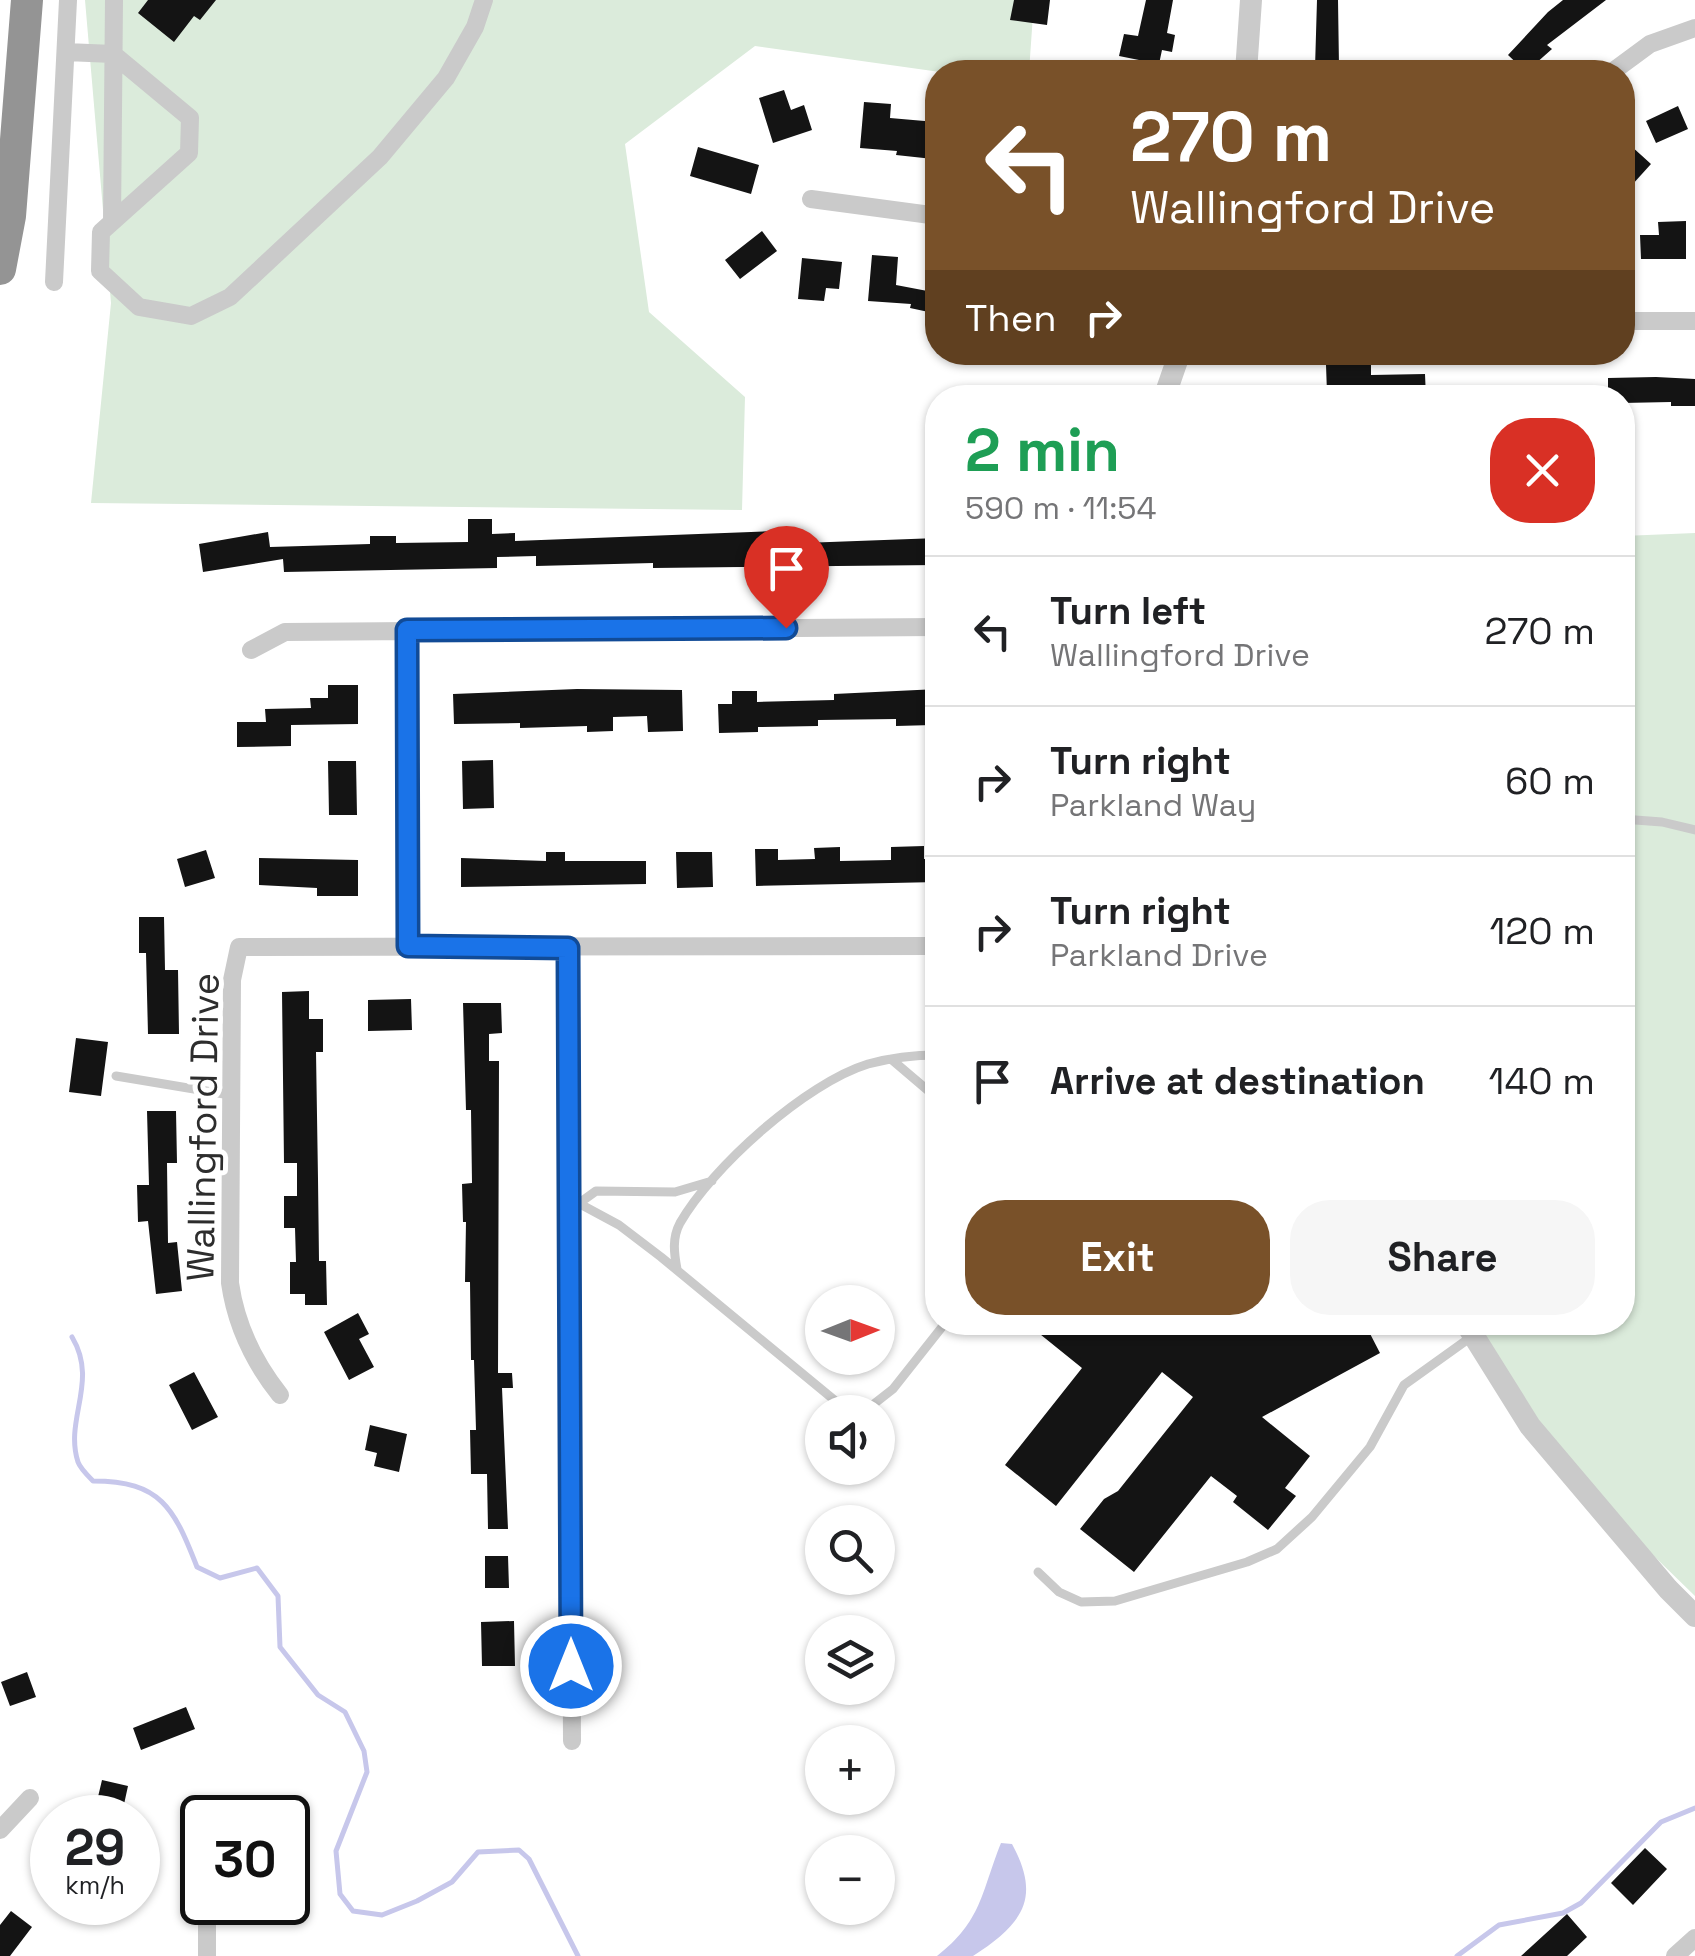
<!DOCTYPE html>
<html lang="en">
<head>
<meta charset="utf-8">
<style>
	body { margin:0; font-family:"Space Grotesk",sans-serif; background:#f6f6f6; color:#202124; height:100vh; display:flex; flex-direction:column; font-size:38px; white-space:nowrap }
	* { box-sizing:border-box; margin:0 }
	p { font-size:32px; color:#757577 }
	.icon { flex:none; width:55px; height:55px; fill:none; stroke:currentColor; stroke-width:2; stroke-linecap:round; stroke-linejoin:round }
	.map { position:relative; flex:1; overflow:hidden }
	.side { position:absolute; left:925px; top:385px; width:710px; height:950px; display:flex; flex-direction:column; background:#fff; border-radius:40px; box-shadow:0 2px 8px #0004 }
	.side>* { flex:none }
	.top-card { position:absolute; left:925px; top:60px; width:710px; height:305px; border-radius:40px; box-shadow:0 2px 8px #0004; background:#795129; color:#fff; overflow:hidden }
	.needle { width:65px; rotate:89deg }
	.controls { position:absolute; left:805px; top:1285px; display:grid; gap:20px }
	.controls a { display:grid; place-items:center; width:90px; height:90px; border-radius:50%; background:#fff; box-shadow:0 2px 8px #0004; font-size:50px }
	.speed { position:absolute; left:30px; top:1795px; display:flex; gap:20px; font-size:50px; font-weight:700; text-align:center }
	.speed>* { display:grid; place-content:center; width:130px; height:130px; border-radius:50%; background:#fff; box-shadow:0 2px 8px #0004; line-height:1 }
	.speed small { font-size:25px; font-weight:400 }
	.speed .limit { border:5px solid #111; border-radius:15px; background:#fff; color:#111 }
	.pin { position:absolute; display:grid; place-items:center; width:85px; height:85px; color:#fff; margin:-102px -42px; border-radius:50% 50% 50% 0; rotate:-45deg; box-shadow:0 0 10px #0007 }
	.pin .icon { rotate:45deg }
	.me { position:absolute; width:110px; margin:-55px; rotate:0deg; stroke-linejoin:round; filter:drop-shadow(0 0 8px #0008) }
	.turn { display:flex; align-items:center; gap:35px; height:210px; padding:0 40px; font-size:45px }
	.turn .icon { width:130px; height:130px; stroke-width:2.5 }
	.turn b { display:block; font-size:70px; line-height:85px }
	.then { display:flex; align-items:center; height:95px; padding:0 40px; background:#0003; gap:20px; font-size:38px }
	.round { display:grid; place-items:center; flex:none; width:105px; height:105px; border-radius:40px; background:#f6f6f6 }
	.overview { display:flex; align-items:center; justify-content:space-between; height:170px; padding:0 40px }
	h1 { font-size:60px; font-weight:700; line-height:75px; color:#1e9e55 }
	.primary-button { display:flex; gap:20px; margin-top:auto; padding:20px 40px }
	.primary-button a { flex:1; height:115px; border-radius:40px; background:#795129; color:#fff; font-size:40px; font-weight:700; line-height:115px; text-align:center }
	.primary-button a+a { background:#f6f6f6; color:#202124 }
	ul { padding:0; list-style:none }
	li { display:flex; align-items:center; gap:30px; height:150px; padding:0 40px; border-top:2px solid #e0e0e0 }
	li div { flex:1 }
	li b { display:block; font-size:38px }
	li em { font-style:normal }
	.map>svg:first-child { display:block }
	.green { fill:#dbebdb }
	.water { fill:#c7c7eb }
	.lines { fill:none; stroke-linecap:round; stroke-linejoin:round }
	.stream { stroke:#c7c7eb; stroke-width:5 }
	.building { fill:#141414 }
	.service { stroke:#cacaca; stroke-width:9 }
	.minor { stroke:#cacaca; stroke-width:18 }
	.tertiary { stroke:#cacaca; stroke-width:22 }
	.motorway { stroke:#949494; stroke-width:32 }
	.route-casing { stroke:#114b97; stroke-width:25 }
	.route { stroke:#1a73e8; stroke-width:18 }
	.labels { text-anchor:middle; stroke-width:10; stroke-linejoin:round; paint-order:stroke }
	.street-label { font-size:38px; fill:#2d2d2d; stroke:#fff }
</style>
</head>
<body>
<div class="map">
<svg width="1695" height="1956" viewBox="0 0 1695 1956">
	<rect width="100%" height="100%" fill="#fff"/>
	<path class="green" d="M 85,0 L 1034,0 L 1029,72 L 940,72 L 755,46 L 625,144 L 649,312 L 745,397 L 742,510 L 91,503 L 111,303 Z
		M 1695,533 L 1695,1596 L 1586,1490 L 1457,1323 L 1622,1322 L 1623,536 Z"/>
	<path class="water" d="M 1001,1843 L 1012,1844 C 1042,1899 1022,1924 973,1956 L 937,1956 C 982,1921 981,1893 1001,1843 Z"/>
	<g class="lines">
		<path class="stream" d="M 72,1337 C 99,1382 64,1419 78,1462 C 80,1468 88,1476 93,1481 C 161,1481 174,1508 197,1567 L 220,1578 L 257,1568 L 278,1596 L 280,1647 L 318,1695 L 345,1712 L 364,1751 L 367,1772 L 336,1851 L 340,1894 L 353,1911 L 382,1915 L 417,1901 L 452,1882 L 478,1852 L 519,1850 L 529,1859 L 578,1956
			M 1457,1956 L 1499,1925 L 1563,1913 L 1581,1903 L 1661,1822 L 1695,1808"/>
	</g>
	<path class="building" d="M 148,0 L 216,0 L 200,20 L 194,16 L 174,42 L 138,13 Z
		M 1014,0 L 1050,0 L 1047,25 L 1010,20 Z
		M 1146,0 L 1173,0 L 1167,33 L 1175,35 L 1172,52 L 1162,50 L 1159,64 L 1119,56 L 1124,34 L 1138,36 Z
		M 1317,0 L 1338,0 L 1339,67 L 1315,68 Z
		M 1563,0 L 1606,0 L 1547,45 L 1552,49 L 1526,72 L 1508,55 L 1548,12 Z
		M 784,90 L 791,110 L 804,105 L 812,130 L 773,143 L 759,98 Z
		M 864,102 L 891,104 L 890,118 L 936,122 L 933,159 L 896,155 L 897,151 L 860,148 Z
		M 1678,106 L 1688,129 L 1656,143 L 1646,121 Z
		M 1630,145 L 1651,164 L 1622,196 L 1622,153 Z
		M 698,147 L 759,165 L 751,194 L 690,176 Z
		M 1686,221 L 1686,259 L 1641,259 L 1640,235 L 1659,235 L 1658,222 Z
		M 762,231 L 777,251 L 740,279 L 725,260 Z
		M 872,255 L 898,257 L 896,285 L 938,293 L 938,314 L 910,308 L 911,304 L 868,301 Z
		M 802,258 L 842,262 L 839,289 L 826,288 L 824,301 L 798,299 Z
		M 1326,365 L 1371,365 L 1371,375 L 1425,374 L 1426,398 L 1380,398 L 1380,392 L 1327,393 Z
		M 1656,377 L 1695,379 L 1695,406 L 1671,406 L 1671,402 L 1622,403 L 1622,398 L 1608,398 L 1608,378 Z
		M 468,519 L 492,519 L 492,534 L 515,533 L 515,541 L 803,530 L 803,543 L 938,538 L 938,565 L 653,568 L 653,563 L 536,566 L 536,556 L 497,557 L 497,568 L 284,572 L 283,559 L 203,572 L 199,544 L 268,532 L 270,547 L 370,544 L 370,536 L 396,536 L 396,543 L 468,542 Z
		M 328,685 L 358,685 L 358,724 L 291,725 L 291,746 L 237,747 L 237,722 L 266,722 L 265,709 L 311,708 L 310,698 L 328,698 Z
		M 577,689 L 682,690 L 683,731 L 648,732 L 647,716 L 613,717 L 613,731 L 587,732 L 587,726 L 520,728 L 520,723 L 454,724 L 453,694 Z
		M 938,689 L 938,714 L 933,714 L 933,725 L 896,726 L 896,719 L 818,720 L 818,726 L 758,727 L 758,732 L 719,733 L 718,704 L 732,704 L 732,691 L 757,691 L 757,702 L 834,700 L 834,694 Z
		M 493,760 L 494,808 L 463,809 L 462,761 Z
		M 328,761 L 356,761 L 357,815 L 329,815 Z
		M 924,846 L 924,859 L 938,859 L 938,882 L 756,886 L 755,849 L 778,849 L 778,860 L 815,859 L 814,848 L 840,847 L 840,861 L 891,860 L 891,847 Z
		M 206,850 L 215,878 L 185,887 L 177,859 Z
		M 546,852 L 565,852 L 565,861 L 646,861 L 646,884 L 461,887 L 461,858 L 546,861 Z
		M 676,852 L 712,852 L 713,887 L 677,888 Z
		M 259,858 L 358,860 L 358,896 L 317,896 L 317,888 L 259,885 Z
		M 139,917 L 164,917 L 165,970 L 178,970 L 179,1034 L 148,1034 L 146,953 L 139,953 Z
		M 309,991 L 309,1019 L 323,1019 L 323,1052 L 316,1052 L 318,1179 L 319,1261 L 326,1261 L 327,1305 L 305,1305 L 305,1294 L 290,1294 L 290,1262 L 296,1262 L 295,1228 L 284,1228 L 284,1196 L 297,1196 L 297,1163 L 284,1163 L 282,992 Z
		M 411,999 L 412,1030 L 368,1031 L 368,1000 Z
		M 463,1003 L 501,1003 L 502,1033 L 489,1034 L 489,1061 L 499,1061 L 498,1373 L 512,1373 L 513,1388 L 502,1388 L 508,1529 L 488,1529 L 487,1474 L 471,1474 L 470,1430 L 476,1430 L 474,1360 L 471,1360 L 470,1282 L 465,1282 L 466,1222 L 463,1222 L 462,1184 L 472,1183 L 471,1110 L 466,1110 Z
		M 76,1038 L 108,1042 L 101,1096 L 69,1092 Z
		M 147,1111 L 176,1111 L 177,1163 L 167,1163 L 168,1243 L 177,1242 L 182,1291 L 156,1294 L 148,1221 L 138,1222 L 137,1185 L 149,1185 Z
		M 358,1313 L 369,1334 L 359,1339 L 374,1367 L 349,1380 L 324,1332 Z
		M 1025,1322 L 1364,1322 L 1380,1353 L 1262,1417 L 1310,1456 L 1285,1488 L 1296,1496 L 1268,1530 L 1233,1502 L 1237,1496 L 1211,1476 L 1134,1572 L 1080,1529 L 1104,1499 L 1118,1491 L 1193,1397 L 1162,1372 L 1056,1506 L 1005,1465 L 1082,1368 Z
		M 194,1372 L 218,1417 L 192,1430 L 169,1385 Z
		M 370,1425 L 407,1434 L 399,1472 L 374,1466 L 377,1453 L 365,1450 Z
		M 485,1556 L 508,1556 L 509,1588 L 485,1588 Z
		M 514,1621 L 515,1666 L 482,1666 L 481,1622 Z
		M 27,1672 L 36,1697 L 10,1706 L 1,1682 Z
		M 186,1707 L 195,1729 L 141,1750 L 133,1728 Z
		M 102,1780 L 128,1786 L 121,1818 L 93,1818 Z
		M 1645,1848 L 1667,1869 L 1633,1905 L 1611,1883 Z
		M 11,1911 L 32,1927 L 10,1956 L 0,1956 L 0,1925 Z
		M 1567,1914 L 1587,1937 L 1567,1956 L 1521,1956 Z"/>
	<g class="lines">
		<path class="service" d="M 1622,819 L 1662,822 L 1695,830
			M 891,1059 L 938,1099
			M 116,1076 L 230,1095
			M 578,1204 L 596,1191 L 675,1192 L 712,1181
			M 580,1204 L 619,1225 L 661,1257 L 844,1408 L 870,1407 L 893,1389 L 946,1322
			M 677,1269 C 674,1253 672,1238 680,1223 C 712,1167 806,1083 868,1064 C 890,1058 915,1055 938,1055
			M 1038,1572 L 1059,1592 L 1081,1602 L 1115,1601 L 1247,1562 L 1277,1549 L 1312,1517 L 1370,1447 L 1404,1385 L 1471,1337"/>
		<path class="minor" d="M 66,52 L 113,54 L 190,118 L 189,153 L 101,232 L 100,271 L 139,307 L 191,316 L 230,297 L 380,157 L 446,78 L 475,27 L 484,0
			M 1612,72 L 1650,44 L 1695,28
			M 811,199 L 938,216
			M 112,222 L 114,0
			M 54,282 L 68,0
			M 1622,321 L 1695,321
			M 407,630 L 408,946
			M 251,650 L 285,632 L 938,627
			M 568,948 L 572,1741
			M 280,1395 C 253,1361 236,1325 230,1283 L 232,980 L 239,947 L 938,946
			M 0,1830 L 30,1798
			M 207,1902 L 207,1956
			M 1675,1956 L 1695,1938"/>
		<path class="tertiary" d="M 1246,72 L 1251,0
			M 1164,398 L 1180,352
			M 1465,1322 L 1530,1426 L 1668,1589 L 1695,1616"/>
		<path class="motorway" d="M 0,269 L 10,216 L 27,0"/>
	</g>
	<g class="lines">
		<defs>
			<path id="route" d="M 571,1666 L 568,948 L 408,946 L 407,630 L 786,628"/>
		</defs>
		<use href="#route" class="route-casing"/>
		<use href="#route" class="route"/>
	</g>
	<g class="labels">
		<g class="street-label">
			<text transform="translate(203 1127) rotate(-89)" y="13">Wallingford Drive</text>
		</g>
	</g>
</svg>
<div class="controls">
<a><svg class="needle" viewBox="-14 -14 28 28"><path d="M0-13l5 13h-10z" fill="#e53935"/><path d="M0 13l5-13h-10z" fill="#757577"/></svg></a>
<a><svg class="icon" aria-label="sound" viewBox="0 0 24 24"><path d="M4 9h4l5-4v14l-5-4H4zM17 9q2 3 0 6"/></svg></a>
<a><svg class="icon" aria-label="search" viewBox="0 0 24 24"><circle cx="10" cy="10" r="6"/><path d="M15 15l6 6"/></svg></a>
<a><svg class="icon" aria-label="layers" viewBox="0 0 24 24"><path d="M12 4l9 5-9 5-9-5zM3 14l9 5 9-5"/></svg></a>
<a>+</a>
<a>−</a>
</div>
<div class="speed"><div>29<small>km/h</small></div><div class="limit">30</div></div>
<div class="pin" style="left:786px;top:628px;background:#d93025"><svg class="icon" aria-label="arrive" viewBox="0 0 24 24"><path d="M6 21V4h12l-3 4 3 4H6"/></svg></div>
<svg class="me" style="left:571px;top:1666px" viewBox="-20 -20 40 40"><circle r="17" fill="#1a73e8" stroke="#fff" stroke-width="3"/><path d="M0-11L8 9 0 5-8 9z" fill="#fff"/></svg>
<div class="top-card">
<div class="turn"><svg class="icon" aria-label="left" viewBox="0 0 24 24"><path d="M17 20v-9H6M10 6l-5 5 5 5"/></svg><div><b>270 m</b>Wallingford Drive</div></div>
<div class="then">Then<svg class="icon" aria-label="right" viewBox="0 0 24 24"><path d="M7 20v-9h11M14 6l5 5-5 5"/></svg></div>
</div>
<section class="side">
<div class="overview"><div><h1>2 min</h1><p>590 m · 11:54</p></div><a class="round" style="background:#d93025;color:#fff"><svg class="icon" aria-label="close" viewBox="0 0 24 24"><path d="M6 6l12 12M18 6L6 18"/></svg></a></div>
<ul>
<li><svg class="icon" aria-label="left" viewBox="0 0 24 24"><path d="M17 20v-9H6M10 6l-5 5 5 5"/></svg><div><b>Turn left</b><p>Wallingford Drive</p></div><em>270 m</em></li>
<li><svg class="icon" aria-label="right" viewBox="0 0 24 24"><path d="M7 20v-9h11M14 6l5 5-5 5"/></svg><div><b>Turn right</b><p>Parkland Way</p></div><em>60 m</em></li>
<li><svg class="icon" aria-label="right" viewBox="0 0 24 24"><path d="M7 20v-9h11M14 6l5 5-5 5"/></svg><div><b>Turn right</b><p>Parkland Drive</p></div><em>120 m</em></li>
<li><svg class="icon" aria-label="arrive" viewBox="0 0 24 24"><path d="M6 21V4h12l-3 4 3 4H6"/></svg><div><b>Arrive at destination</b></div><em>140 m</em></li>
</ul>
<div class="primary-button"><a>Exit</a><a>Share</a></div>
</section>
</div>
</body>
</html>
